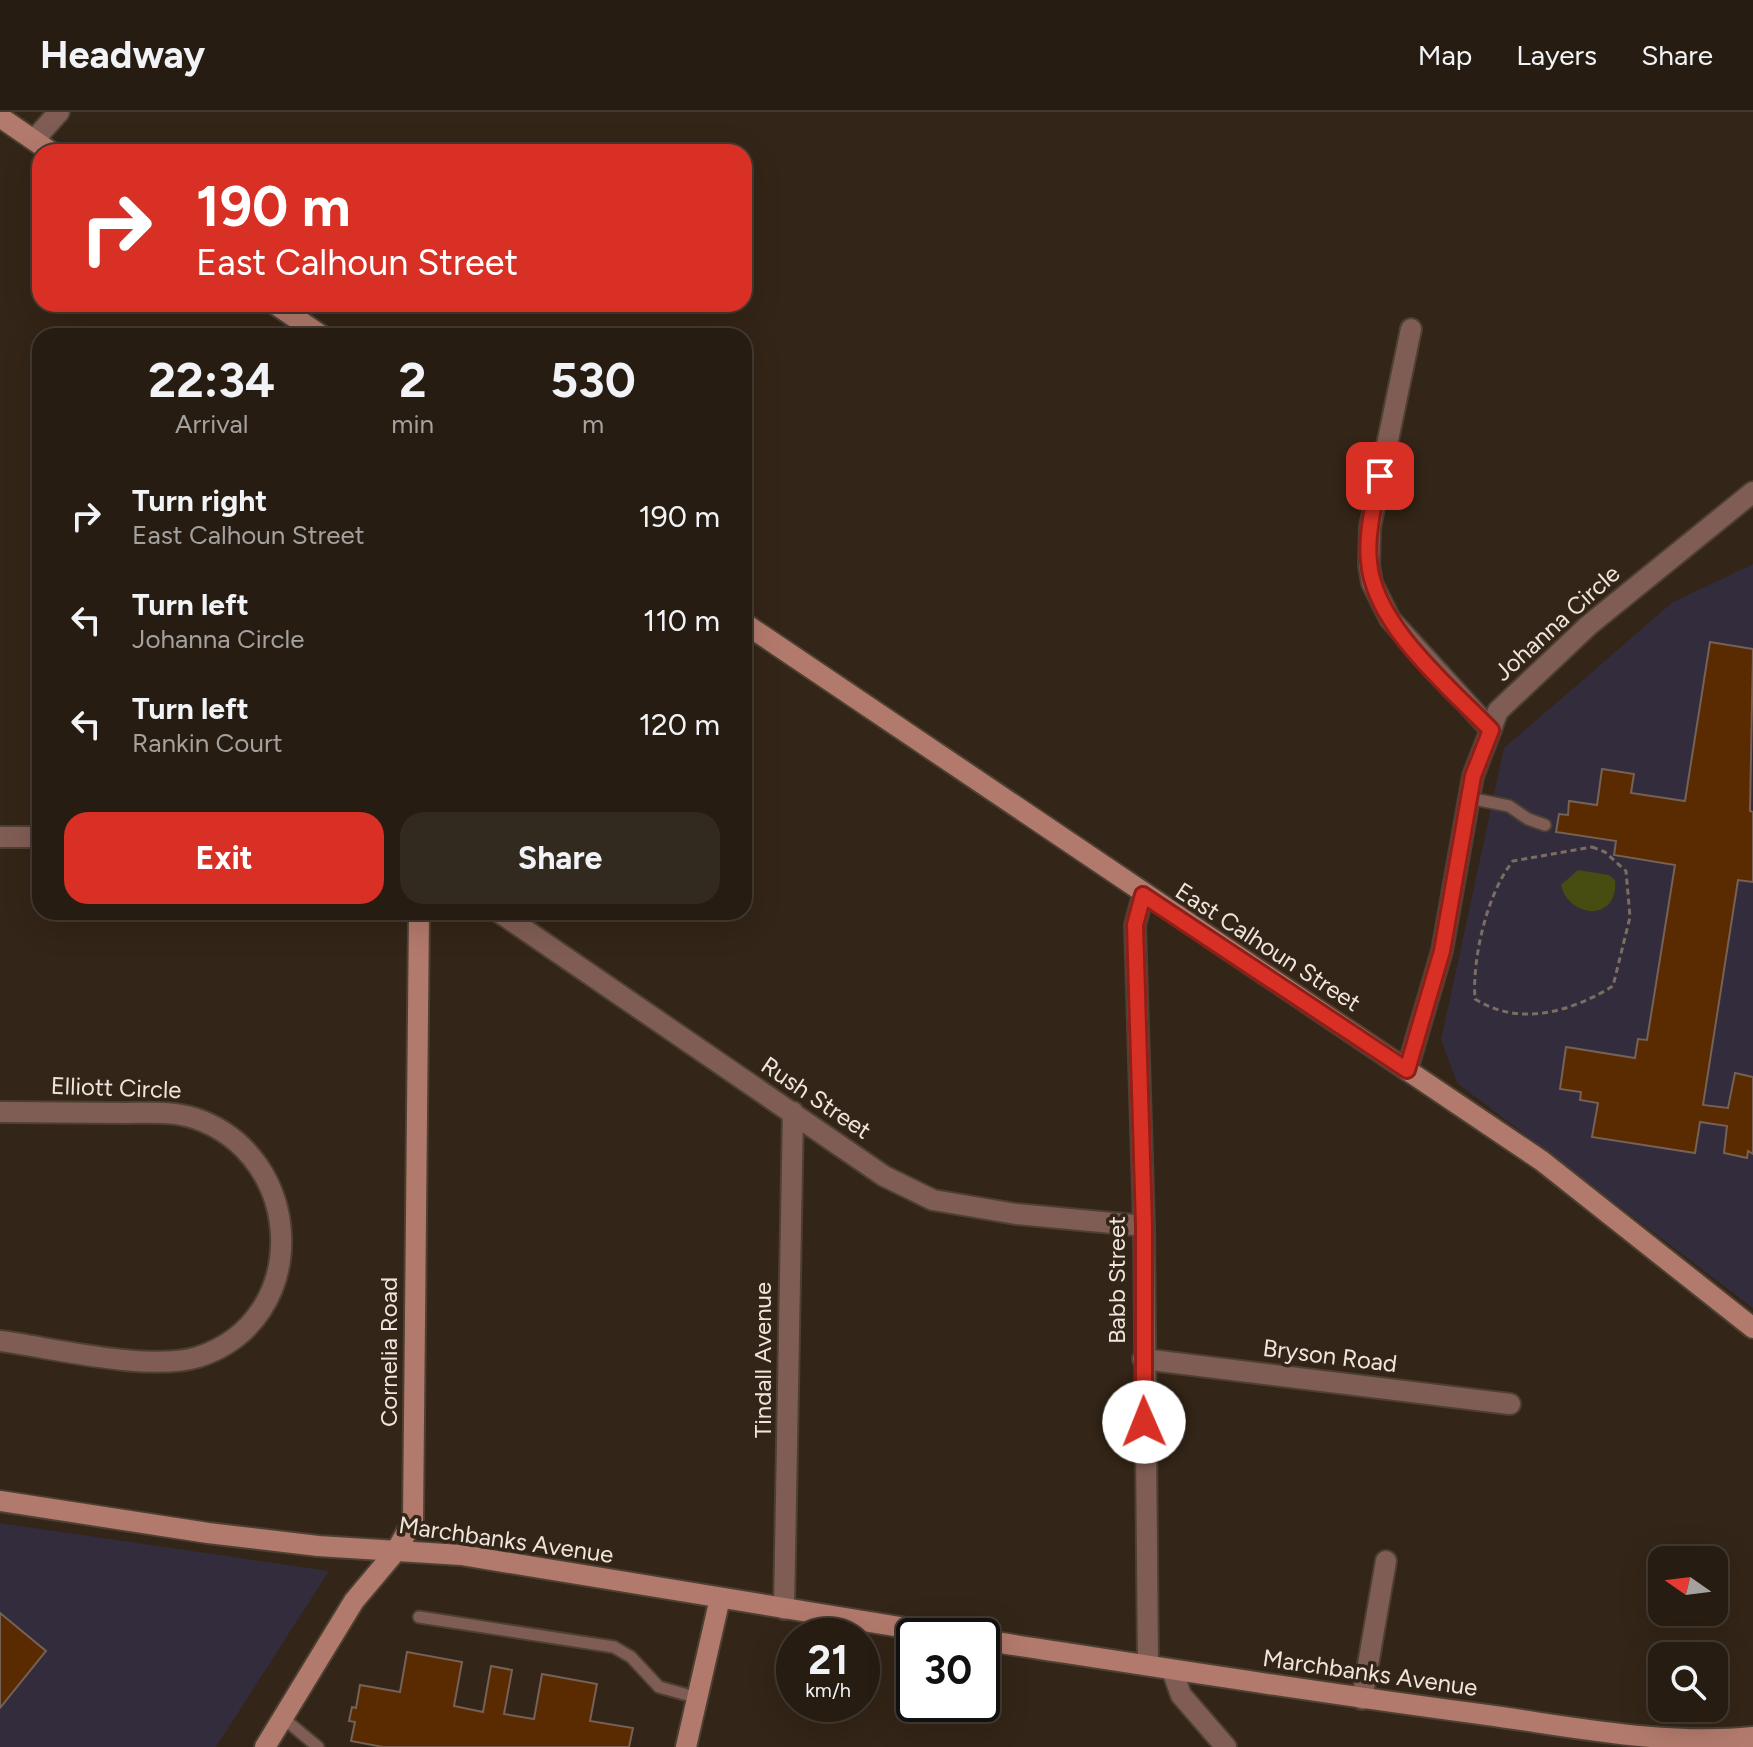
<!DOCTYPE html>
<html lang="en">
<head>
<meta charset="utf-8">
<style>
	body { margin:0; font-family:Figtree,sans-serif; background:#32291f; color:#f1f3f6; height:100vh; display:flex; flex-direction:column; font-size:30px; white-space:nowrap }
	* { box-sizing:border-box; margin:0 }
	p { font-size:26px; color:#a4a19f }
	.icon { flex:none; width:44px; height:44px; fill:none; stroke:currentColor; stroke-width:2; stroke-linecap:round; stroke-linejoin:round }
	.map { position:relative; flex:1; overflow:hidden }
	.sheet { position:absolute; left:32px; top:216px; width:720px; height:592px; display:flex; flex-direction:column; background:#261c11; border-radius:24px; box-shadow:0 8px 32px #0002,0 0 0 2px #423a31 }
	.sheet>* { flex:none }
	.hud { position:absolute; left:32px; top:32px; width:720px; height:168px; border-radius:24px; box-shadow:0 8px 32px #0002,0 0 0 2px #423a31; background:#d93025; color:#fff; overflow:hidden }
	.needle { width:52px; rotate:284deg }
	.controls { position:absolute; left:1648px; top:1434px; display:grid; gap:16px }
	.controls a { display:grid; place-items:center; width:80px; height:80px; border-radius:16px; background:#261c11; box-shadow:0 8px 32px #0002,0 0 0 2px #423a31; font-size:40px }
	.speed { position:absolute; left:776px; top:1506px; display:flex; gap:16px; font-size:40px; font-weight:700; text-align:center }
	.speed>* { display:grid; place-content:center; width:104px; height:104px; border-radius:50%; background:#261c11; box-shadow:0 8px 32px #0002,0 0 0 2px #423a31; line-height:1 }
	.speed small { font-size:20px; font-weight:400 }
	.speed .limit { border:4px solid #111; border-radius:12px; background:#fff; color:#111 }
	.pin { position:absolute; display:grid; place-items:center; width:68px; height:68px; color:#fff; margin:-34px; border-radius:16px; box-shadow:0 4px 12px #0006 }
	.me { position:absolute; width:88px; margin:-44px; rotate:359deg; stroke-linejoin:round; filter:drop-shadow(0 0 6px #0008) }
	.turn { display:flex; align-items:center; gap:28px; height:168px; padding:0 32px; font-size:36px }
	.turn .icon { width:104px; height:104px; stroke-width:2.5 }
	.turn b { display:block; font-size:56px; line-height:68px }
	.eta { display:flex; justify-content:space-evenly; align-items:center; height:136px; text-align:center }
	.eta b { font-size:48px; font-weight:700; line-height:56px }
	.action { display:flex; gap:16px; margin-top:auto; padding:16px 32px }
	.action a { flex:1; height:92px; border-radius:24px; background:#d93025; color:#fff; font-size:32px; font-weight:700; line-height:92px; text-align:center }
	.action a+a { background:#32291f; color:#f1f3f6 }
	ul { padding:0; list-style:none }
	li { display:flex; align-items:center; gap:24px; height:104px; padding:0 32px }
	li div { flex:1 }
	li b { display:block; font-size:30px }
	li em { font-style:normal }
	header { display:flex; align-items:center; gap:48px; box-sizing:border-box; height:112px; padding:0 40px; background:#261c11; border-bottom:2px solid #423a31 }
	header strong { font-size:38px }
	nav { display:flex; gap:44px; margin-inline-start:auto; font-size:28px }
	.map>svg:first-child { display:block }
	.education { fill:#332c3c }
	.green { fill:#474c10 }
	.building { fill:#5a2a00; stroke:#756155; stroke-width:2 }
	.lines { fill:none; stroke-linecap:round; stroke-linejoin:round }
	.lane-casing { stroke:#4d4033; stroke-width:15 }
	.street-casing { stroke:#4d4033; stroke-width:24 }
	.secondary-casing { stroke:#4d4033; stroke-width:24 }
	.path { stroke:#7a6d61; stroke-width:3; stroke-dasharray:6 4; stroke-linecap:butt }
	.lane { stroke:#805d54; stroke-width:11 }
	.street { stroke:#805d54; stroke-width:20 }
	.secondary { stroke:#b27a6c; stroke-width:20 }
	.route-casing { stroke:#8d1f18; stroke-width:20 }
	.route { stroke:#d93025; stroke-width:14 }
	.labels { text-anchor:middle; stroke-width:7; stroke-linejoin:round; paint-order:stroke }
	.street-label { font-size:24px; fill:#efe5dc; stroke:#332517 }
</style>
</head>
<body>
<header>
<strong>Headway</strong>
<nav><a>Map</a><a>Layers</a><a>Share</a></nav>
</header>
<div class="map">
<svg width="1753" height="1635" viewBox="0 0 1753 1635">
	<rect width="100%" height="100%" fill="#332517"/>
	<path class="education" d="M 1753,452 L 1753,1196 L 1457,971 L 1441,928 L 1504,636 L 1673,490 Z
		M 0,1411 L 329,1459 L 216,1635 L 0,1635 Z"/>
	<path class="green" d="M 1578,758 L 1609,763 L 1615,768 C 1619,810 1569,807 1561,773 Z"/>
	<path class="building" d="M 1710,530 L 1753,537 L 1750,699 L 1753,700 L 1753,770 L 1738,768 L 1703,993 L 1728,996 L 1735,961 L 1753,965 L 1753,1042 L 1748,1039 L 1747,1046 L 1724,1041 L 1727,1014 L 1700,1010 L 1695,1041 L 1592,1025 L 1598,991 L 1580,988 L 1581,980 L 1560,977 L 1566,935 L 1635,946 L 1638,927 L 1647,928 L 1675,753 L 1614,743 L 1616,729 L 1556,720 L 1559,702 L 1568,703 L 1569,689 L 1597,693 L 1602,657 L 1634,662 L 1631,681 L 1685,689 Z
		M 0,1501 L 46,1539 L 0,1596 Z
		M 407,1540 L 462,1550 L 454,1594 L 483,1600 L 491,1554 L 512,1558 L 504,1602 L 534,1607 L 542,1562 L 597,1572 L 590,1609 L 633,1616 L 629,1635 L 383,1635 L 351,1629 L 355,1610 L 349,1609 L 352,1595 L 356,1596 L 360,1573 L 400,1580 Z"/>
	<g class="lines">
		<defs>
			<path id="lane" d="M 1469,686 L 1509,694 L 1528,707 L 1545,713
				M 419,1505 L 614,1535 L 631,1545 L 659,1575 L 698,1586
				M 283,1606 L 318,1635"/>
			<path id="street" d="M 34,28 L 59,0
				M 1411,217 L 1370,415 L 1369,453 L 1372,471 L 1390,507 L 1491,618
				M 0,725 L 40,725
				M 1143,783 L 1135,813 L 1144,1114 L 1148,1553
				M 499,800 L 884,1064 L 933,1088 L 1016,1102 L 1144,1114
				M 1407,958 L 1442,839 L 1473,664 L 1498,599 L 1589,513 L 1753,380
				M 0,1000 C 42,1000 85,1001 127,1001 C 149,1001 173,999 194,1006 C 306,1043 313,1208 198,1245 C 149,1260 53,1236 0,1229
				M 1143,1247 L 1510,1292
				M 784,1497 L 793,1000
				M 1172,1558 L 1181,1583 L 1226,1635
				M 1362,1587 L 1386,1449"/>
			<path id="secondary" d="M 0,5 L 51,40
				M 275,192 L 322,224
				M 744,511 L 1542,1049 L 1753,1216
				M 0,1389 L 208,1421 L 318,1434 L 461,1443 L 955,1524
				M 982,1528 C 1150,1554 1318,1581 1487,1603 C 1574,1615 1665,1634 1753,1625
				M 265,1635 L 354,1489 L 396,1439 L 413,1409 L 419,800
				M 686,1635 L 720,1486"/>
		</defs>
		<use href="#lane" class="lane-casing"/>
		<use href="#street" class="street-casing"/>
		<use href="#secondary" class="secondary-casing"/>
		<path class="path" d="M 1592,735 L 1605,740 L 1626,759 L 1630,805 L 1613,874 C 1571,900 1519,915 1475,887 C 1472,847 1487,781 1513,749 Z"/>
		<use href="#lane" class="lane"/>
		<use href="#street" class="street"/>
		<use href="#secondary" class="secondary"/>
	</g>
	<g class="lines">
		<defs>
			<path id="route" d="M 1144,1310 L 1144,1114 L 1135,813 L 1143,783 L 1407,958 L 1442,839 L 1473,664 L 1491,618 C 1449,575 1374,513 1369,450 C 1366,421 1374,392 1380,364"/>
		</defs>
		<use href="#route" class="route-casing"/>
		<use href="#route" class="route"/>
	</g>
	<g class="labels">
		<g class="street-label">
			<text transform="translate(1557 511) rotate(-42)" y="8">Johanna Circle</text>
			<text transform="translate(1268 835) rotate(33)" y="8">East Calhoun Street</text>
			<text transform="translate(116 976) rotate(2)" y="8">Elliott Circle</text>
			<text transform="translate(816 986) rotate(34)" y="8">Rush Street</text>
			<text transform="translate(1117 1168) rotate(-90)" y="8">Babb Street</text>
			<text transform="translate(389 1240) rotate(-90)" y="8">Cornelia Road</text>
			<text transform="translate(1330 1244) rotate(7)" y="8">Bryson Road</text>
			<text transform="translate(763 1248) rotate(-90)" y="8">Tindall Avenue</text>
			<text transform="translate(506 1428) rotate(8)" y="8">Marchbanks Avenue</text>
			<text transform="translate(1370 1561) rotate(8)" y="8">Marchbanks Avenue</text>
		</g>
	</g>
</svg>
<div class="controls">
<a><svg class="needle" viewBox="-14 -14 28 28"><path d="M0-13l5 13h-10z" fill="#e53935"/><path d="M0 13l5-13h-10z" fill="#a4a19f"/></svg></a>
<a><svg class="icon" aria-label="search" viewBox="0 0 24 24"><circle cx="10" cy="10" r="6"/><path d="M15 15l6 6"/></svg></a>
</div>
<div class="speed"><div>21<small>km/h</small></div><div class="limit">30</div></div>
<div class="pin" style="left:1380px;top:364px;background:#d93025"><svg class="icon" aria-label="arrive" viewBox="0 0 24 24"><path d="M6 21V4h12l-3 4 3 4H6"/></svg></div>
<svg class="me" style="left:1144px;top:1310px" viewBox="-20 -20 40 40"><circle r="19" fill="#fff"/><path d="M0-13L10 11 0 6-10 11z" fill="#d93025"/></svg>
<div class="hud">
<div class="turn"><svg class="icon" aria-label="right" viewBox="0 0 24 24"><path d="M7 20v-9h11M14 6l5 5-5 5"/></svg><div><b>190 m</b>East Calhoun Street</div></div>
</div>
<section class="sheet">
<div class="eta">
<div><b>22:34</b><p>Arrival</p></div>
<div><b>2</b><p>min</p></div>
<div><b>530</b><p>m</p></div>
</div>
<ul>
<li><svg class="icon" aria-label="right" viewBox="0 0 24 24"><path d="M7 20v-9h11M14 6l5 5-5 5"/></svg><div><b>Turn right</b><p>East Calhoun Street</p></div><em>190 m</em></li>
<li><svg class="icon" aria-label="left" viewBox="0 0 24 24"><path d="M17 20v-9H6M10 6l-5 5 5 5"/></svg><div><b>Turn left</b><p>Johanna Circle</p></div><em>110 m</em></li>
<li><svg class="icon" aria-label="left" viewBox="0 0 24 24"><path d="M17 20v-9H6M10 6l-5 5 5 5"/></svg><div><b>Turn left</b><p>Rankin Court</p></div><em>120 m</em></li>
</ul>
<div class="action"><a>Exit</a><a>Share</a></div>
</section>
</div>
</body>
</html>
